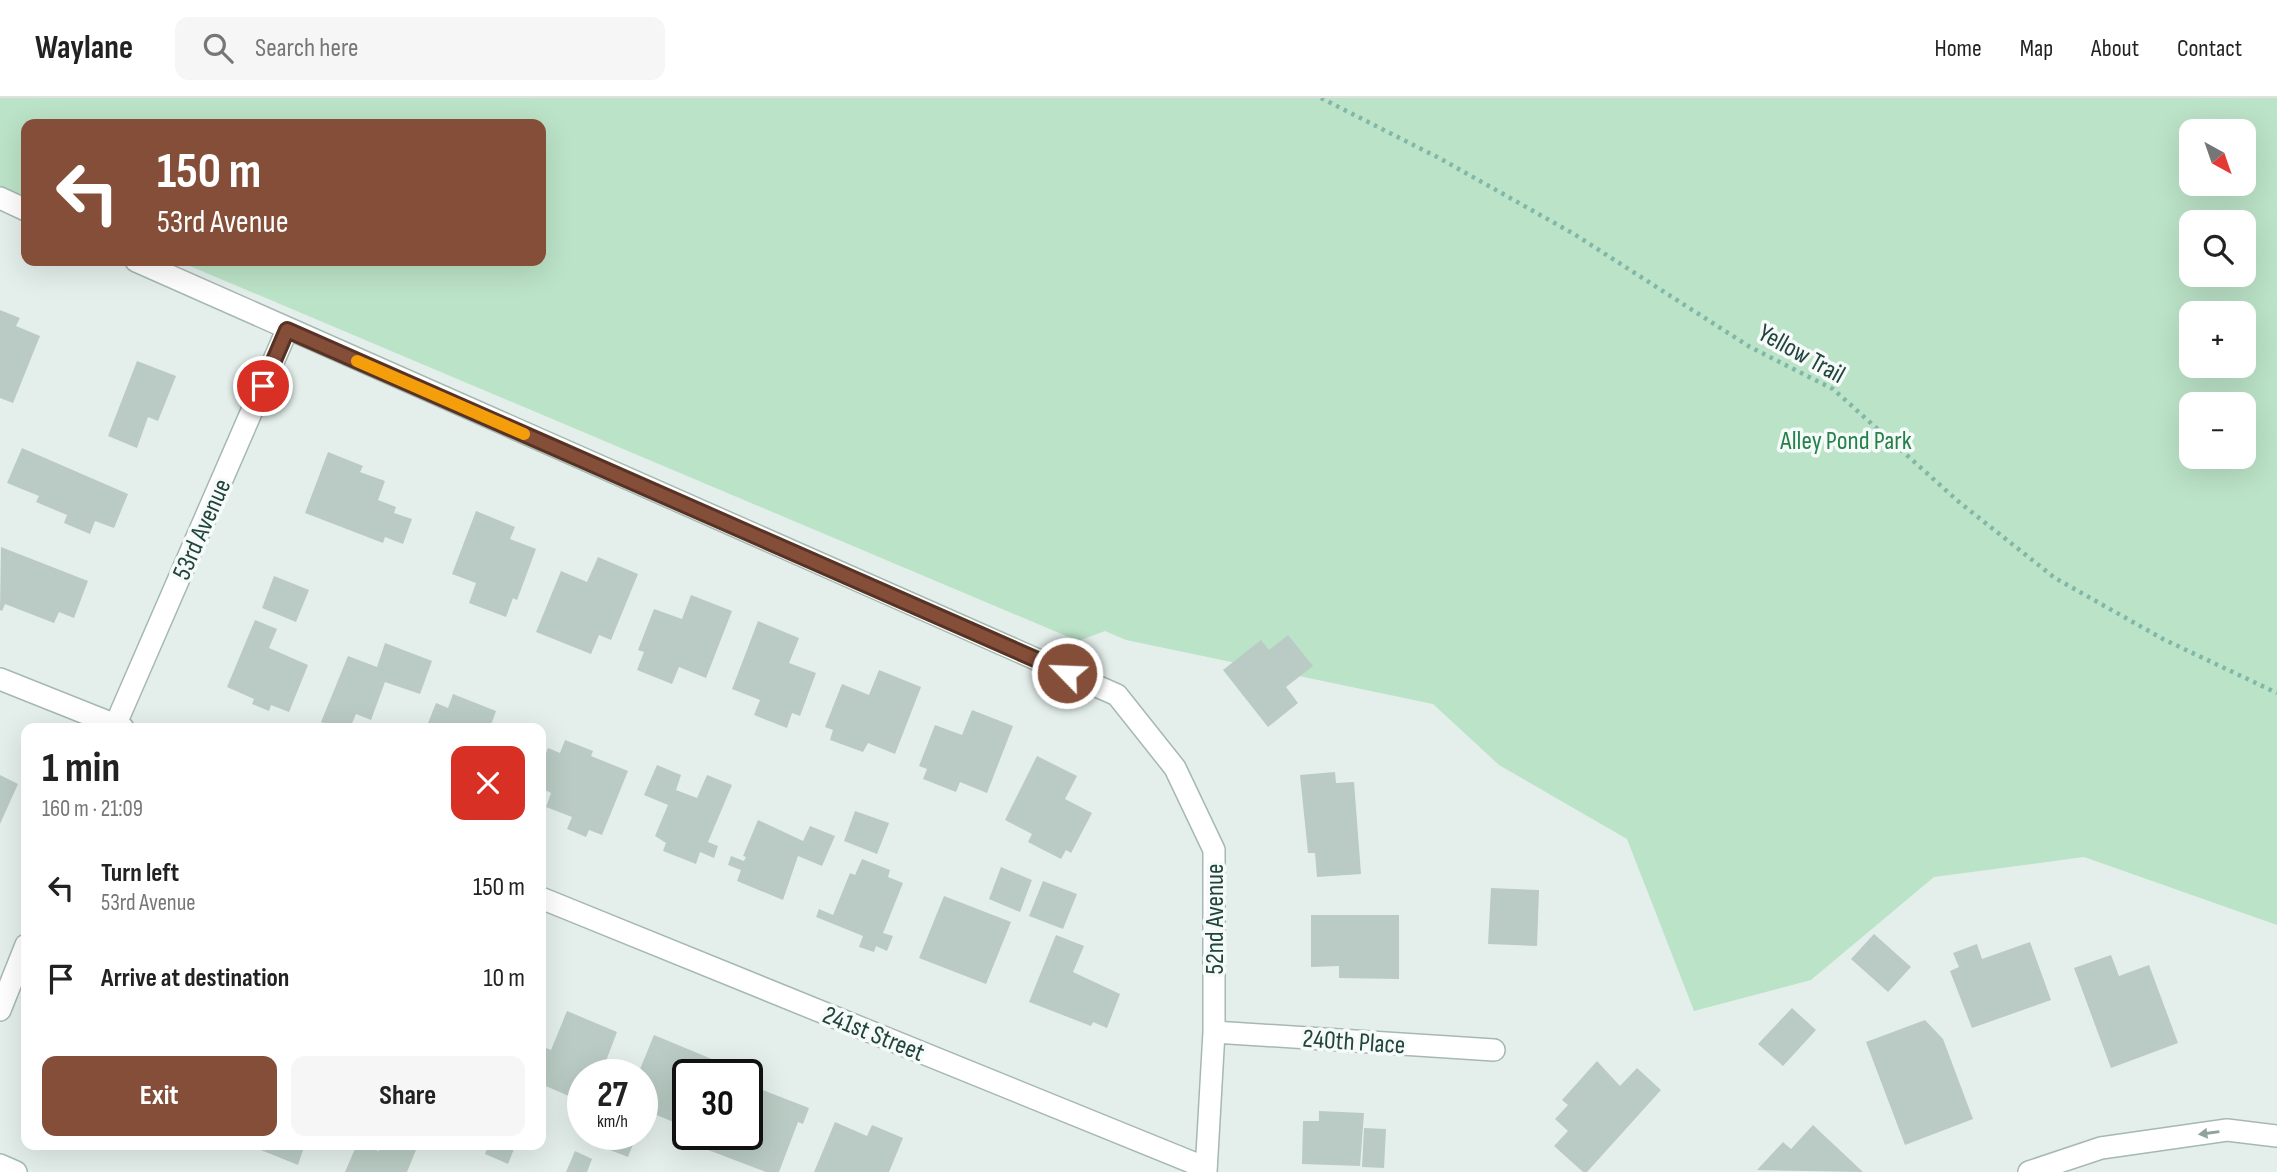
<!DOCTYPE html>
<html lang="en">
<head>
<meta charset="utf-8">
<style>
	body { margin:0; font-family:"Sofia Sans Condensed",sans-serif; background:#f6f6f6; color:#222; height:100vh; display:flex; flex-direction:column; font-size:26px; white-space:nowrap }
	* { box-sizing:border-box; margin:0 }
	p { font-size:23px; color:#767676 }
	.icon { flex:none; width:38px; height:38px; fill:none; stroke:currentColor; stroke-width:2; stroke-linecap:round; stroke-linejoin:round }
	.map { position:relative; flex:1; overflow:hidden }
	.panel { position:absolute; left:21px; top:625px; width:525px; height:427px; display:flex; flex-direction:column; background:#fff; border-radius:14px; box-shadow:0 7px 28px #0002 }
	.panel>* { flex:none }
	.guide { position:absolute; left:21px; top:21px; width:525px; height:147px; border-radius:14px; box-shadow:0 7px 28px #0002; background:#854e38; color:#fff; overflow:hidden }
	.needle { width:46px; rotate:140deg }
	.fabs { position:absolute; left:2179px; top:21px; display:grid; gap:14px }
	.fabs a { display:grid; place-items:center; width:77px; height:77px; border-radius:14px; background:#fff; box-shadow:0 7px 28px #0002; font-size:35px }
	.speed { position:absolute; left:567px; top:961px; display:flex; gap:14px; font-size:35px; font-weight:700; text-align:center }
	.speed>* { display:grid; place-content:center; width:91px; height:91px; border-radius:50%; background:#fff; box-shadow:0 7px 28px #0002; line-height:1 }
	.speed small { font-size:18px; font-weight:400 }
	.speed .limit { border:4px solid #111; border-radius:10px; background:#fff; color:#111 }
	.pin { position:absolute; display:grid; place-items:center; width:60px; height:60px; color:#fff; margin:-30px; border:4px solid #fff; border-radius:50%; box-shadow:0 2px 7px #0007 }
	.me { position:absolute; width:77px; margin:-38px; rotate:294deg; stroke-linejoin:round; filter:drop-shadow(0 0 5px #0008) }
	.turn { display:flex; align-items:center; gap:24px; height:147px; padding:0 21px; font-size:32px }
	.turn .icon { width:91px; height:91px; stroke-width:2.5 }
	.turn b { display:block; font-size:49px; line-height:60px }
	.round { display:grid; place-items:center; flex:none; width:74px; height:74px; border-radius:14px; background:#f6f6f6 }
	.overview { display:flex; align-items:center; justify-content:space-between; height:119px; padding:0 21px }
	h1 { font-size:42px; font-weight:700; line-height:52px }
	.primary-button { display:flex; gap:14px; margin-top:auto; padding:14px 21px }
	.primary-button a { flex:1; height:80px; border-radius:14px; background:#854e38; color:#fff; font-size:28px; font-weight:700; line-height:80px; text-align:center }
	.primary-button a+a { background:#f6f6f6; color:#222 }
	ul { padding:0; list-style:none }
	li { display:flex; align-items:center; gap:21px; height:91px; padding:0 21px }
	li div { flex:1 }
	li b { display:block; font-size:26px }
	li em { font-style:normal }
	header { display:flex; align-items:center; gap:42px; box-sizing:border-box; height:98px; padding:0 35px; background:#fff; border-bottom:2px solid #e0e0e0 }
	header strong { font-size:33px }
	nav { display:flex; gap:38px; margin-inline-start:auto; font-size:24px }
	.search { width:490px; height:63px; background:#f6f6f6; display:flex; align-items:center; gap:18px; box-sizing:border-box; padding:0 24px; border-radius:14px; color:#767676; font-size:26px }
	.map>svg:first-child { display:block }
	.green { fill:#bbe3c7; fill-rule:evenodd }
	.building { fill:#b9cbc4 }
	.lines { fill:none; stroke-linecap:round; stroke-linejoin:round }
	.minor-casing { stroke:#a6b8b3; stroke-width:24 }
	.secondary-casing { stroke:#a1bdb4; stroke-width:24 }
	.path { stroke:#81b7a8; stroke-width:4.5; stroke-dasharray:3.5 5; stroke-linecap:butt }
	.minor { stroke:#fff; stroke-width:21 }
	.secondary { stroke:#fff; stroke-width:21 }
	.oneway { fill:#90a29e }
	.route-casing { stroke:#563324; stroke-width:18 }
	.route { stroke:#854e38; stroke-width:12 }
	.slow { stroke:#f59e0b; stroke-width:12 }
	.labels { text-anchor:middle; stroke-width:7; stroke-linejoin:round; paint-order:stroke }
	.street-label { font-size:26px; fill:#21443c; stroke:#f6fbf9 }
	.park-label { font-size:26px; fill:#25814c; stroke:#f6fbf9 }
</style>
</head>
<body>
<header>
<strong>Waylane</strong>
<div class="search"><svg class="icon" aria-label="search" viewBox="0 0 24 24"><circle cx="10" cy="10" r="6"/><path d="M15 15l6 6"/></svg>Search here</div>
<nav><a>Home</a><a>Map</a><a>About</a><a>Contact</a></nav>
</header>
<div class="map">
<svg width="2277" height="1074" viewBox="0 0 2277 1074">
	<rect width="100%" height="100%" fill="#e4efeb"/>
	<path class="green" d="M 0,0 L 2277,0 L 2277,827 L 2084,759 L 1934,779 L 1811,882 L 1694,913 L 1627,741 L 1499,667 L 1433,606 L 1126,542 L 1105,533 L 1078,543 L 178,163 L 541,163 L 541,26 L 26,26 L 26,99 L 0,88 ZM 2191,33 L 2244,33 L 2244,86 L 2191,86 ZM 2191,124 L 2244,124 L 2244,177 L 2191,177 ZM 2191,215 L 2244,215 L 2244,268 L 2191,268 ZM 2191,306 L 2244,306 L 2244,359 L 2191,359 Z"/>
	<path class="building" d="M 0,212 L 20,220 L 16,228 L 40,238 L 13,305 L 0,300 Z
		M 137,263 L 176,278 L 158,323 L 148,319 L 137,350 L 108,338 Z
		M 22,350 L 128,396 L 114,430 L 95,423 L 90,436 L 64,425 L 67,417 L 36,404 L 39,398 L 7,385 Z
		M 328,354 L 363,368 L 360,374 L 385,383 L 378,402 L 396,409 L 394,415 L 412,421 L 403,446 L 385,439 L 383,445 L 305,415 Z
		M 476,413 L 515,429 L 510,441 L 536,451 L 517,502 L 513,500 L 506,519 L 469,505 L 476,485 L 452,476 Z
		M 1,449 L 88,483 L 74,520 L 59,514 L 54,525 L 5,506 L 2,513 L 0,512 Z
		M 598,459 L 638,476 L 611,542 L 599,537 L 591,556 L 536,534 L 561,473 L 587,484 Z
		M 274,478 L 309,492 L 296,524 L 262,510 Z
		M 691,497 L 732,513 L 706,580 L 679,569 L 672,586 L 637,572 L 644,554 L 638,552 L 654,511 L 682,521 Z
		M 255,522 L 277,531 L 269,550 L 308,567 L 289,614 L 271,607 L 269,613 L 252,606 L 254,601 L 227,589 Z
		M 758,523 L 799,540 L 789,565 L 816,575 L 800,618 L 792,615 L 787,630 L 754,617 L 760,602 L 732,591 Z
		M 1288,537 L 1313,568 L 1286,589 L 1298,605 L 1268,629 L 1223,572 L 1261,542 L 1269,552 Z
		M 385,545 L 432,563 L 420,596 L 385,584 L 371,622 L 356,616 L 350,630 L 337,630 L 321,624 L 348,558 L 377,569 Z
		M 879,572 L 921,589 L 895,656 L 868,645 L 863,654 L 830,642 L 833,632 L 825,629 L 842,586 L 869,597 Z
		M 453,596 L 496,613 L 491,627 L 499,630 L 426,630 L 436,605 L 448,610 Z
		M 972,612 L 1013,628 L 987,695 L 960,684 L 956,694 L 923,681 L 927,671 L 919,668 L 935,627 L 962,637 Z
		M 565,642 L 593,653 L 591,658 L 628,673 L 602,737 L 589,732 L 586,739 L 567,731 L 572,719 L 546,709 L 551,695 L 541,690 L 541,667 L 548,650 L 560,655 Z
		M 1037,658 L 1077,678 L 1065,701 L 1092,715 L 1071,755 L 1066,752 L 1061,761 L 1028,744 L 1032,736 L 1005,722 Z
		M 657,667 L 681,677 L 676,692 L 697,700 L 707,677 L 732,687 L 708,744 L 718,748 L 714,760 L 700,754 L 696,766 L 663,753 L 666,745 L 655,738 L 668,707 L 644,697 Z
		M 1335,674 L 1336,685 L 1354,684 L 1361,776 L 1317,779 L 1315,755 L 1308,755 L 1300,677 Z
		M 0,677 L 18,686 L 0,726 Z
		M 855,713 L 889,725 L 877,756 L 844,743 Z
		M 758,722 L 803,743 L 810,728 L 835,738 L 822,768 L 798,758 L 783,802 L 737,783 L 741,772 L 728,767 L 731,758 L 744,763 L 746,759 L 743,758 Z
		M 862,761 L 890,772 L 888,779 L 903,785 L 883,835 L 893,838 L 887,853 L 876,848 L 874,854 L 859,849 L 863,838 L 816,819 L 819,811 L 833,817 L 850,775 L 855,777 Z
		M 1001,769 L 1032,782 L 1020,814 L 989,801 Z
		M 1043,783 L 1077,796 L 1063,831 L 1029,818 Z
		M 1491,790 L 1539,792 L 1537,848 L 1488,846 Z
		M 944,798 L 1011,824 L 986,886 L 919,860 Z
		M 1311,817 L 1399,817 L 1399,881 L 1339,880 L 1339,868 L 1311,869 Z
		M 1874,836 L 1911,869 L 1888,894 L 1851,861 Z
		M 1056,837 L 1084,848 L 1073,874 L 1120,896 L 1107,930 L 1093,924 L 1091,928 L 1029,904 Z
		M 2030,844 L 2051,902 L 1972,930 L 1950,873 L 1959,869 L 1953,855 L 1977,846 L 1982,861 Z
		M 2111,857 L 2119,878 L 2149,867 L 2178,945 L 2111,970 L 2074,870 Z
		M 1792,910 L 1816,932 L 1783,968 L 1758,946 Z
		M 567,913 L 617,934 L 601,976 L 583,976 L 583,1004 L 541,986 L 541,948 L 551,952 Z
		M 1925,922 L 1943,941 L 1973,1021 L 1905,1047 L 1866,944 Z
		M 654,937 L 719,964 L 714,976 L 688,976 L 688,1030 L 642,1011 L 642,976 L 638,976 Z
		M 1597,963 L 1620,988 L 1637,970 L 1661,992 L 1587,1074 L 1583,1074 L 1554,1048 L 1568,1033 L 1555,1021 L 1568,1007 L 1562,1002 Z
		M 755,989 L 809,1010 L 803,1026 L 798,1024 L 779,1074 L 766,1074 L 703,1050 L 708,1036 L 747,1036 L 747,1008 Z
		M 1319,1013 L 1364,1015 L 1360,1068 L 1302,1066 L 1303,1023 L 1319,1023 Z
		M 835,1024 L 867,1038 L 872,1027 L 903,1040 L 889,1074 L 814,1074 Z
		M 1813,1027 L 1863,1074 L 1757,1072 L 1783,1044 L 1791,1051 Z
		M 1364,1030 L 1386,1031 L 1384,1070 L 1362,1069 Z
		M 601,1036 L 637,1036 L 628,1059 L 597,1047 Z
		M 246,1046 L 305,1046 L 298,1067 Z
		M 357,1046 L 379,1053 L 381,1046 L 403,1046 L 416,1052 L 407,1074 L 345,1074 Z
		M 489,1046 L 516,1046 L 508,1066 L 485,1056 Z
		M 575,1053 L 592,1061 L 587,1074 L 566,1074 Z"/>
	<g class="lines">
		<defs>
			<path id="minor" d="M 0,100 L 26,112
				M 136,163 L 1117,597 L 1175,670 L 1214,752 L 1214,934 L 1206,1074
				M 0,581 L 123,630
				M 114,630 L 287,232
				M 541,800 L 1206,1070
				M 0,912 L 26,847
				M 1214,934 L 1494,952
				M 2029,1074 L 2101,1050 L 2227,1032 L 2277,1038"/>
			<path id="secondary" d="M 0,1067 L 16,1074"/>
		</defs>
		<use href="#minor" class="minor-casing"/>
		<use href="#secondary" class="secondary-casing"/>
		<path class="path" d="M 1321,0 L 1441,61 L 1574,136 L 1750,249 L 1833,291 L 1959,404 L 2055,480 L 2163,541 L 2277,595"/>
		<use href="#minor" class="minor"/>
		<use href="#secondary" class="secondary"/>
	</g>
	<defs><path id="oneway-solid" d="M-6-.8H1V-3.2L6.5 0L1 3.2V.8H-6Z" transform="scale(1.75)"/></defs>
	<use class="oneway" href="#oneway-solid" transform="translate(2209 1035) rotate(172)"/>
	<g class="lines">
		<defs>
			<path id="route" d="M 263,288 L 287,232 L 1067,575"/>
		</defs>
		<use href="#route" class="route-casing"/>
		<use href="#route" class="route"/>
		<path class="slow" d="M 357,263 L 524,336"/>
	</g>
	<g class="labels">
		<g class="street-label">
			<text transform="translate(1802 255) rotate(29)" y="9">Yellow Trail</text>
			<text transform="translate(201 431) rotate(-66)" y="9">53rd Avenue</text>
			<text transform="translate(1214 821) rotate(-90)" y="9">52nd Avenue</text>
			<text transform="translate(874 935) rotate(22)" y="9">241st Street</text>
			<text transform="translate(1354 943) rotate(4)" y="9">240th Place</text>
		</g>
		<g class="park-label">
			<text x="1846" y="351">Alley Pond Park</text>
		</g>
	</g>
</svg>
<div class="fabs">
<a><svg class="needle" viewBox="-14 -14 28 28"><path d="M0-13l5 13h-10z" fill="#e53935"/><path d="M0 13l5-13h-10z" fill="#767676"/></svg></a>
<a><svg class="icon" aria-label="search" viewBox="0 0 24 24"><circle cx="10" cy="10" r="6"/><path d="M15 15l6 6"/></svg></a>
<a>+</a>
<a>−</a>
</div>
<div class="speed"><div>27<small>km/h</small></div><div class="limit">30</div></div>
<div class="pin" style="left:263px;top:288px;background:#d93025"><svg class="icon" aria-label="arrive" viewBox="0 0 24 24"><path d="M6 21V4h12l-3 4 3 4H6"/></svg></div>
<svg class="me" style="left:1067px;top:575px" viewBox="-20 -20 40 40"><circle r="17" fill="#854e38" stroke="#fff" stroke-width="3"/><path d="M0-11L8 9 0 5-8 9z" fill="#fff"/></svg>
<div class="guide">
<div class="turn"><svg class="icon" aria-label="left" viewBox="0 0 24 24"><path d="M17 20v-9H6M10 6l-5 5 5 5"/></svg><div><b>150 m</b>53rd Avenue</div></div>
</div>
<section class="panel">
<div class="overview"><div><h1>1 min</h1><p>160 m · 21:09</p></div><a class="round" style="background:#d93025;color:#fff"><svg class="icon" aria-label="close" viewBox="0 0 24 24"><path d="M6 6l12 12M18 6L6 18"/></svg></a></div>
<ul>
<li><svg class="icon" aria-label="left" viewBox="0 0 24 24"><path d="M17 20v-9H6M10 6l-5 5 5 5"/></svg><div><b>Turn left</b><p>53rd Avenue</p></div><em>150 m</em></li>
<li><svg class="icon" aria-label="arrive" viewBox="0 0 24 24"><path d="M6 21V4h12l-3 4 3 4H6"/></svg><div><b>Arrive at destination</b></div><em>10 m</em></li>
</ul>
<div class="primary-button"><a>Exit</a><a>Share</a></div>
</section>
</div>
</body>
</html>
